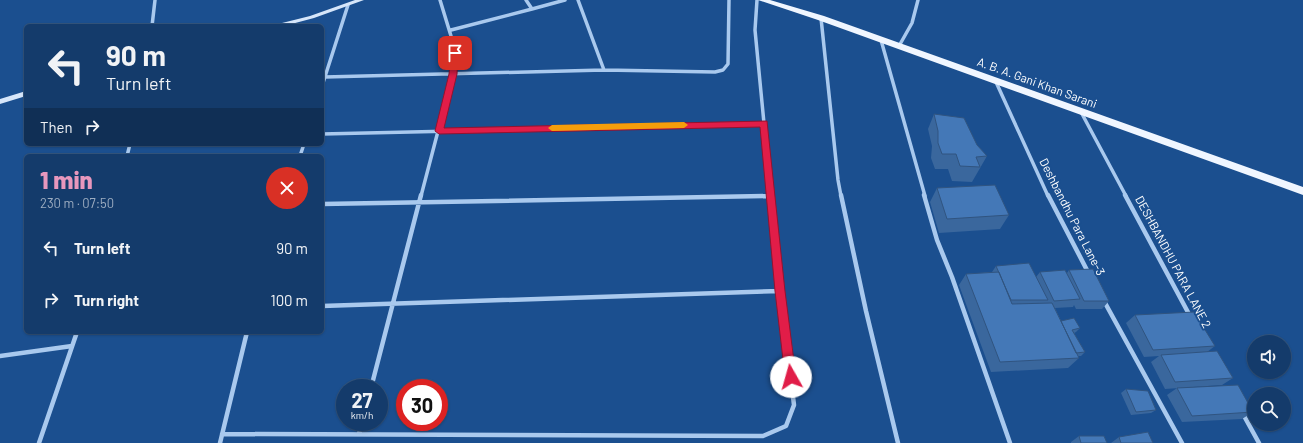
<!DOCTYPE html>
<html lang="en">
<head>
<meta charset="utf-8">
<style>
	body { margin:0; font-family:Barlow,sans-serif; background:#214673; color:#f1f3f6; height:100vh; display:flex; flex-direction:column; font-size:15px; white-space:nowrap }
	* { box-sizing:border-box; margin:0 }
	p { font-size:13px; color:#9dadc1 }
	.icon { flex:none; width:22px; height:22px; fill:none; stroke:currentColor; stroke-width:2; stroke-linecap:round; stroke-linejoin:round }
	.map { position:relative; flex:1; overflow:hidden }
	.side { position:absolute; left:24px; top:154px; width:300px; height:180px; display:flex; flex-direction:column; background:#143b6b; border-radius:6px; box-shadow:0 1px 3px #0004,0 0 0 1px #33557e }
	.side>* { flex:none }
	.top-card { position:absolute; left:24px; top:24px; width:300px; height:122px; border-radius:6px; box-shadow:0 1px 3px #0004,0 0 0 1px #33557e; background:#143b6b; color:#f1f3f6; overflow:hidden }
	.fabs { position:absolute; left:1247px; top:335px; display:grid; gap:8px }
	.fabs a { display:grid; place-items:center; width:44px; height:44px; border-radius:50%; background:#143b6b; box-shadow:0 1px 3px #0004,0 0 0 1px #33557e; font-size:20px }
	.speed { position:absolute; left:336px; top:379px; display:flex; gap:8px; font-size:20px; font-weight:700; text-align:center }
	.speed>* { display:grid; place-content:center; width:52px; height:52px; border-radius:50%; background:#143b6b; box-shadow:0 1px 3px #0004,0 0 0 1px #33557e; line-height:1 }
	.speed small { font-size:10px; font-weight:400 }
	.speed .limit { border:6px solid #d22; background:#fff; color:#111 }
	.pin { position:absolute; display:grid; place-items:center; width:34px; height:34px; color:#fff; margin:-17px; border-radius:8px; box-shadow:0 2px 6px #0006 }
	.me { position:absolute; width:44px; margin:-22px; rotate:353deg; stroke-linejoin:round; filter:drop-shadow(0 0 3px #0008) }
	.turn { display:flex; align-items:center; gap:14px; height:84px; padding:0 16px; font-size:18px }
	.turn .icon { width:52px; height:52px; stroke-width:2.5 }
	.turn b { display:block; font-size:28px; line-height:34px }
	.then { display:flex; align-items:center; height:38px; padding:0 16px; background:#0003; gap:8px; font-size:15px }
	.round { display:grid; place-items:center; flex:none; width:42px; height:42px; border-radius:21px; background:#214673 }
	.summary { display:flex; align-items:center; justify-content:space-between; height:68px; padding:0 16px }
	h1 { font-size:24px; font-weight:800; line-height:30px; color:#e797bd }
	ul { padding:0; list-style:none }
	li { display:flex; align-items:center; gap:12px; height:52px; padding:0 16px }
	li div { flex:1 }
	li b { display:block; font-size:15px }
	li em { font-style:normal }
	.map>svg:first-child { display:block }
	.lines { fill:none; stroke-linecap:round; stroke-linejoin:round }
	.minor-far1 { stroke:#a9c9ee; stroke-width:3.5 }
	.minor { stroke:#a9c9ee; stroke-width:4.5 }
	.secondary { fill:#d6e6fa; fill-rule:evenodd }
	.primary { fill:#f0f6ff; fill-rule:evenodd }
	.wall { fill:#3a679d }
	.building { fill:#4478b7; stroke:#305480 }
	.route { fill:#e11d48; stroke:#92132f }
	.slow { fill:#f59e0b }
	.labels { text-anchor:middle; stroke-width:4; stroke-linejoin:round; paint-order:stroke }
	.street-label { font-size:12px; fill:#fff; stroke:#1b4f8f }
</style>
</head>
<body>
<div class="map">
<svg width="1303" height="443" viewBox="0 0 1303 443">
	<rect width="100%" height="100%" fill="#1b4f8f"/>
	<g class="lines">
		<path class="minor-far1" d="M 526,0 L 532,9 L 565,0
			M 578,0 L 604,70 L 715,72 L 723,70 L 728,64 L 729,0
			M 757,0 L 755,30 L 771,196
			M 821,18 L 838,180 L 841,196
			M 152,26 L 155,0
			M 451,30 L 532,9
			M 881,40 L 925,196
			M 899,46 L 912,23 L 918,0
			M 325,77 L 604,70
			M 996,82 L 1048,196
			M 322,86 L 348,5
			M 1081,112 L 1126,196
			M 322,134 L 764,124
			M 127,156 L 130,144
			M 300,156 L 304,144
			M 421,196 L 453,74 L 451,36 L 440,0"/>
		<path class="minor" d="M 841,195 L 866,311 L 898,443
			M 924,195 L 937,240 L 952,277 L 1010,443
			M 1048,195 L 1089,274
			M 1125,195 L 1190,316
			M 322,204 L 770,196
			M 1104,301 L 1182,443
			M 322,306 L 780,291
			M 0,356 L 72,346
			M 371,388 L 421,195
			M 1243,414 L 1259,443
			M 222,434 L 763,436 L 786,426 L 794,405 L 780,291 L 771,195
			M 359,434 L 362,422
			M 39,443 L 77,332
			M 220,443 L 247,332"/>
		<path class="secondary" d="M 355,0 L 364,0 L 314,18 L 284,26 L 273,26 L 274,25 L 310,16 Z
			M 26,91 L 26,96 L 0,104 L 0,99 Z"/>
		<path class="primary" d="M 758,0 L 770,0 L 824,16 L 1303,187 L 1303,195 L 818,20 Z"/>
	</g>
	<path class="wall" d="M 934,114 L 977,145 L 987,156 L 972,182 L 952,181 L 948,169 L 935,169 L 931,158 L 932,146 L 928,129 Z
		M 937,188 L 1009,215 L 1000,229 L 939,233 L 930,202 Z
		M 996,266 L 1036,277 L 1040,272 L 1067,273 L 1069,270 L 1109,301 L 1102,309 L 1076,309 L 1074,305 L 1073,307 L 1055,308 L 1061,321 L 1080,328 L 1076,332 L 1074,333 L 1085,352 L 1081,356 L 1078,356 L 1079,358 L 1068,368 L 991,372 L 959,285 L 966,274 L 992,272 Z
		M 1135,315 L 1215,346 L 1207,352 L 1233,378 L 1222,385 L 1165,389 L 1151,362 L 1159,356 L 1144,357 L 1126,323 Z
		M 1177,388 L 1253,412 L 1242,419 L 1182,422 L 1167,395 Z
		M 1126,389 L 1156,410 L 1151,413 L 1131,415 L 1121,393 Z
		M 1079,436 L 1107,443 L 1071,443 L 1071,442 Z
		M 1119,437 L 1153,443 L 1111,443 Z"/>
	<path class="building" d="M 934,114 L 964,118 L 977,145 L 987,156 L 976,157 L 980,167 L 960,166 L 956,154 L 942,154 L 938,143 L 938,131 Z
		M 995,185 L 1009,215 L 947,219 L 937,188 Z
		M 1029,263 L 1048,300 L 1011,300 L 996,266 Z
		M 1093,269 L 1109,301 L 1084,301 L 1069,270 Z
		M 1065,270 L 1080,299 L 1054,301 L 1040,272 Z
		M 999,272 L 1012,304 L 1052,303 L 1079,358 L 1000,362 L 966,274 Z
		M 1194,312 L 1215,346 L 1153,350 L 1135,315 Z
		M 1074,318 L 1080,328 L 1072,330 L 1085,352 L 1076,353 L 1061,321 Z
		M 1217,351 L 1233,378 L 1175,382 L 1161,355 Z
		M 1238,385 L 1253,412 L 1192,416 L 1177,388 Z
		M 1126,389 L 1148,391 L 1156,410 L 1136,412 Z
		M 1148,432 L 1153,443 L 1121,443 L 1119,437 Z
		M 1079,436 L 1104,436 L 1107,443 L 1081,443 Z"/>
	<path class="route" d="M 455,50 L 458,53 L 457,74 L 444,128 L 767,121 L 785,291 L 796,377 L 794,380 L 791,382 L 787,380 L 785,377 L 775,291 L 760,127 L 439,134 L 435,131 L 449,74 L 451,53 Z"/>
	<path class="slow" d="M 684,122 L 688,125 L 684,128 L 552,131 L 548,128 L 552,125 Z"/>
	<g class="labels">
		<g class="street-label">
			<text transform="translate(1037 83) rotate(20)" y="4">A. B. A. Gani Khan Sarani</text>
			<text transform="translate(1072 217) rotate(63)" y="4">Deshbandhu Para Lane-3</text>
			<text transform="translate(1173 262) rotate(62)" y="4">DESHBANDHU PARA LANE 2</text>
		</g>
	</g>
</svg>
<div class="fabs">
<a><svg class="icon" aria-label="sound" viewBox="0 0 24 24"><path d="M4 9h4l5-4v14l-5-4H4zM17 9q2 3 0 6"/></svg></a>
<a><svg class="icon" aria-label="search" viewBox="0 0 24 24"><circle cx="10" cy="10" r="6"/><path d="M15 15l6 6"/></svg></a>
</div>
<div class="speed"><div>27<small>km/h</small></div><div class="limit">30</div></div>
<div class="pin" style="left:455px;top:53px;background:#d93025"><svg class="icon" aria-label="arrive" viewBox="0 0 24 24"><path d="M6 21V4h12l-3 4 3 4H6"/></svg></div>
<svg class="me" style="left:791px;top:377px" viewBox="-20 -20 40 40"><circle r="19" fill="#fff"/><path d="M0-13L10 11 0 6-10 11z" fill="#e11d48"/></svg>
<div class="top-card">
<div class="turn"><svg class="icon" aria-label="left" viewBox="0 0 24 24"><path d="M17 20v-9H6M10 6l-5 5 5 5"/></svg><div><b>90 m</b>Turn left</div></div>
<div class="then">Then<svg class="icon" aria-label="right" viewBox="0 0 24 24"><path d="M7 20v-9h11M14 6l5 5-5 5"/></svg></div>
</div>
<section class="side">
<div class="summary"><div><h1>1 min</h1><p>230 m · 07:50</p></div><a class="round" style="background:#d93025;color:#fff"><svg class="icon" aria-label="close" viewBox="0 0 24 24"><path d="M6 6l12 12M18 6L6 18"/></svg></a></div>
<ul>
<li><svg class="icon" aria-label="left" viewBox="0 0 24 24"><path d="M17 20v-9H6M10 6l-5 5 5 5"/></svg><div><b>Turn left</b></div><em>90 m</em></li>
<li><svg class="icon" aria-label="right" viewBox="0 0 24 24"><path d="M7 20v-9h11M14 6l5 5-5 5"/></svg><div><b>Turn right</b></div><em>100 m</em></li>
</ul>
</section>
</div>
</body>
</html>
